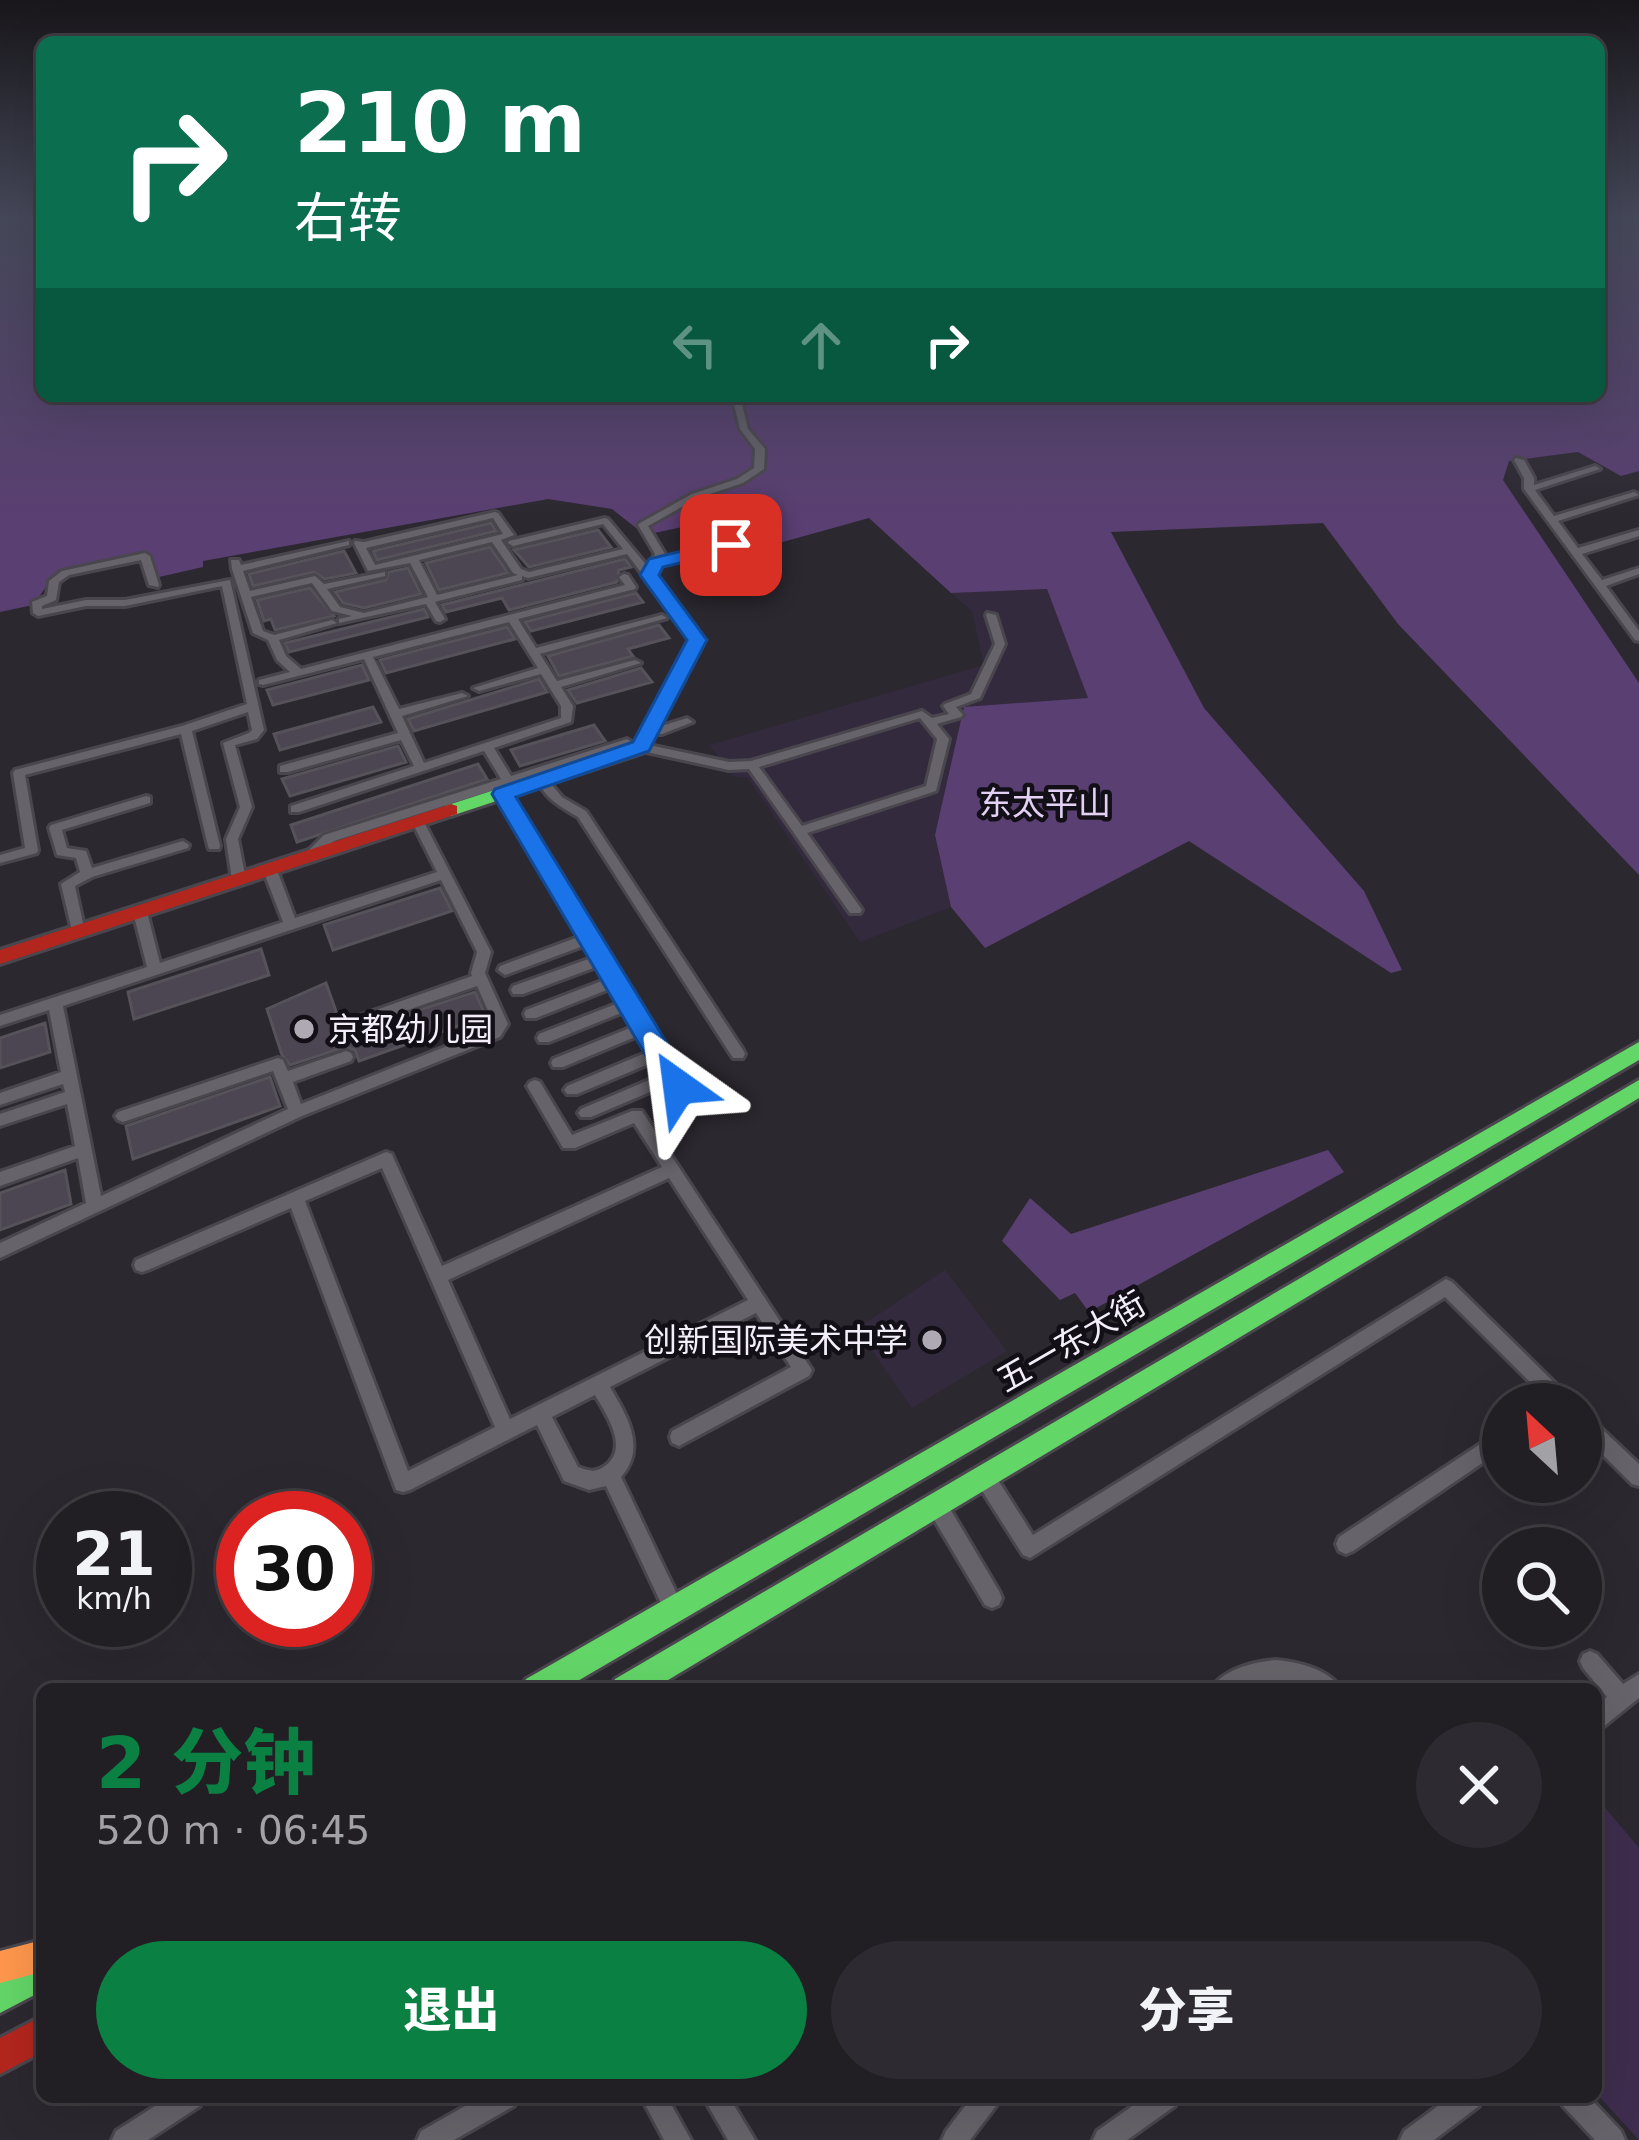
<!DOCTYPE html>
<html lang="zh">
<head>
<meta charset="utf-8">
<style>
	body { margin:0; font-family:"DejaVu Sans","Noto Sans SC",sans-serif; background:#2d2b31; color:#f1f3f6; height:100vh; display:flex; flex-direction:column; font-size:45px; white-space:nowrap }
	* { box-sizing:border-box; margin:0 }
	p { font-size:39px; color:#a2a2a6 }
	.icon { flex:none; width:66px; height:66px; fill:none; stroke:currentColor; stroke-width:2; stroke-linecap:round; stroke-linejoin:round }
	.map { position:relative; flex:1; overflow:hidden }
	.sheet { position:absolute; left:36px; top:1683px; width:1566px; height:420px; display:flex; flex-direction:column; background:#211e24; border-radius:18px; box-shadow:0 12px 48px #0002,0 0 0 3px #3e3c41 }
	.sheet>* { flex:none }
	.banner { position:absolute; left:36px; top:36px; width:1569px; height:366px; border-radius:18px; box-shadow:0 12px 48px #0002,0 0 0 3px #3e3c41; background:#0b6e4f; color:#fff; overflow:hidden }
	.needle { width:78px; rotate:334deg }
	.controls { position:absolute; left:1482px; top:1383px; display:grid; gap:24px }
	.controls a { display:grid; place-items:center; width:120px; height:120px; border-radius:50%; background:#211e24; box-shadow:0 12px 48px #0002,0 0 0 3px #3e3c41; font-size:60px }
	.speed { position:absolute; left:36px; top:1491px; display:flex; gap:24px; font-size:60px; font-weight:700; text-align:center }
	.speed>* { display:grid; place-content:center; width:156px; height:156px; border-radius:50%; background:#211e24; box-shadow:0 12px 48px #0002,0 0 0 3px #3e3c41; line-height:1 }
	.speed small { font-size:30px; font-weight:400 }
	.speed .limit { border:18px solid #d22; background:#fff; color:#111 }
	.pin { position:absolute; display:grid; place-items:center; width:102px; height:102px; color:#fff; margin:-51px; border-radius:24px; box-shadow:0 6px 18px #0006 }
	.me { position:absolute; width:132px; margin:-66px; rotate:329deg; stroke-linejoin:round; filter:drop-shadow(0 0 9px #0008) }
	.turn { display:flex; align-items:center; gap:42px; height:252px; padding:0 60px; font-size:54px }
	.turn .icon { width:156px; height:156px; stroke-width:2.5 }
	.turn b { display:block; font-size:84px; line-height:102px }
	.lanes { display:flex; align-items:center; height:114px; padding:0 60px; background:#0003; justify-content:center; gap:60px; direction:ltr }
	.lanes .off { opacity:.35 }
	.round { display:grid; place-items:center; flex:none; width:126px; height:126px; border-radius:63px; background:#2d2b31 }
	.head { display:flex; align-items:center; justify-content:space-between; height:204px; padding:0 60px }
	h1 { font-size:72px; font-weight:800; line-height:90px; color:#0b8043 }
	.primary-button { display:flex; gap:24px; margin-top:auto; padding:24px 60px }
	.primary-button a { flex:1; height:138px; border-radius:72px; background:#0b8043; color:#fff; font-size:48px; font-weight:800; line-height:138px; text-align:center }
	.primary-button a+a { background:#2d2b31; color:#f1f3f6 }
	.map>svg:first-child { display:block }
	.built { fill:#342a3e }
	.green { fill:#3e2d4e }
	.forest { fill:#5a3f72 }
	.building { fill:#4c4552; stroke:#565259; stroke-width:3 }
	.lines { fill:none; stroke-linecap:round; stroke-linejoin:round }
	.street-casing { stroke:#4a464d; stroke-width:6 }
	.fast-casing { stroke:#4a464d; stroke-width:6 }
	.slow-casing { stroke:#4a464d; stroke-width:6 }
	.jam-casing { stroke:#4a464d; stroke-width:6 }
	.street { fill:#66636a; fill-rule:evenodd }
	.fast { fill:#63d668; fill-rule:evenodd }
	.slow { fill:#ff974d; fill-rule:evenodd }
	.jam { fill:#b3261e; fill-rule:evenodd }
	.route { fill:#1a73e8; stroke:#114b97; stroke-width:3 }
	.poi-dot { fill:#aea9b3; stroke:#130f16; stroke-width:4.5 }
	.labels { text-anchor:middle; stroke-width:9; stroke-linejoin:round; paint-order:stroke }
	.park-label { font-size:33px; fill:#e2d1f4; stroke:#130f16 }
	.poi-label { font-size:33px; fill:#f4eefa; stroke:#130f16; text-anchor:start }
	.street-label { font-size:33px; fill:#f4eefa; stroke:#130f16 }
</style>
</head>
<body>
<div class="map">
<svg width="1639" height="2140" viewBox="0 0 1639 2140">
	<rect width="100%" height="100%" fill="#2c2830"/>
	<path class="built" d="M 1047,589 L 1089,699 L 978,709 L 935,835 L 951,907 L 860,942 L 748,778 L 733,776 L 710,745 L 984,665 L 972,611 L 951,593 Z
		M 945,1270 L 1007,1351 L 912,1408 L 857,1329 Z"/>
	<path class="green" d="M 1596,1797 L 1639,1848 L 1639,2140 L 1596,2093 Z"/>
	<path class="forest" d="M 0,220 L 42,220 L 42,396 L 1599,396 L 1599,220 L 1639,220 L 1639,471 L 1621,476 L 1578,452 L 1509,461 L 1503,480 L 1639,683 L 1639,875 L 1398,624 L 1323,523 L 1111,532 L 1204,708 L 1364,891 L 1402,970 L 1391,973 L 1189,841 L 985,948 L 951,907 L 935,835 L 964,707 L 1088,698 L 1047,589 L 951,593 L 869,518 L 750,551 L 721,519 L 654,533 L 636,528 L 612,509 L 548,499 L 203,561 L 203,567 L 159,577 L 149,553 L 56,573 L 33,605 L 0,612 Z
		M 1328,1150 L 1344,1172 L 1089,1312 L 1075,1293 L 1060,1300 L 1002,1241 L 1030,1198 L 1071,1234 Z"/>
	<path class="building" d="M 491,523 L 496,531 L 377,560 L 373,551 Z
		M 598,530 L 611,547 L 529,567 L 514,550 Z
		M 490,547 L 508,573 L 439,590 L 426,563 Z
		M 344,551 L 356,573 L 325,579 L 314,572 L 253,586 L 249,574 Z
		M 625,559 L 631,567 L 619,570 L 617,582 L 509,610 L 502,598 L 446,612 L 442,605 Z
		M 408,568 L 421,594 L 364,608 L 343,603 L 335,592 L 386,580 L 389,572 Z
		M 310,588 L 334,616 L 275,630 L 271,619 L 264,621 L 257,600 Z
		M 636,593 L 643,602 L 531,631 L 525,622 Z
		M 424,609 L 428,617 L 289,652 L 285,643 Z
		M 659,625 L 669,638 L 628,649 L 633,656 L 559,676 L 548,656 Z
		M 507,627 L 515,639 L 386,673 L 380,660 Z
		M 362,665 L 369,680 L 273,705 L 267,690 Z
		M 641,668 L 652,682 L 577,703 L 568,690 Z
		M 539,679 L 547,692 L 414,731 L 408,719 Z
		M 373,707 L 381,722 L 280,750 L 274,734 Z
		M 594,725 L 605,741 L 520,766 L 511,750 Z
		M 398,746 L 406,762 L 290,796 L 282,779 Z
		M 478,764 L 487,779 L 297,842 L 291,825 Z
		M 440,888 L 452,911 L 333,950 L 324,925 Z
		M 261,949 L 269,975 L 134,1019 L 128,992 Z
		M 326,983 L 344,1034 L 475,992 L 486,1016 L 359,1061 L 355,1050 L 345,1047 L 290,1065 L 282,1055 L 267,1009 Z
		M 45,1023 L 50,1052 L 0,1068 L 0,1038 Z
		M 270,1077 L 280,1106 L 133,1159 L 126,1126 Z
		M 65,1170 L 71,1204 L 0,1230 L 0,1193 Z"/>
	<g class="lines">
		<defs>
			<path id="street" d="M 732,396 L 740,396 L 748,429 L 765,449 L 764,469 L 743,483 L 698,498 L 648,526 L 665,554 L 663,558 L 731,542 L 736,545 L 659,565 L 654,575 L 702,640 L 658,727 L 687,718 L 693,722 L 662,734 L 655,734 L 649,745 L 729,762 L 751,761 L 922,711 L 932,718 L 949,714 L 943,706 L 945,704 L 971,694 L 995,644 L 986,615 L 987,613 L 996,615 L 1005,644 L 980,698 L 956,707 L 963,715 L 961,717 L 937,724 L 949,739 L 936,791 L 807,833 L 860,907 L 862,910 L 860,913 L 850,913 L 749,769 L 729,770 L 642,751 L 636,747 L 692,640 L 627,554 L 528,578 L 522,576 L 522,580 L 438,601 L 435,602 L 445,619 L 440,622 L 436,621 L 426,604 L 339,623 L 339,619 L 352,616 L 332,611 L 312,583 L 251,597 L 263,631 L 274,635 L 332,620 L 337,623 L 279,640 L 286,656 L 301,669 L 625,585 L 619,577 L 624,574 L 628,575 L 636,587 L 635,589 L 518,619 L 536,648 L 662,615 L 667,618 L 540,654 L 557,681 L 635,660 L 641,663 L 561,687 L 573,706 L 571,722 L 494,748 L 511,776 L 627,739 L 633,743 L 631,746 L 334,841 L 315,860 L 305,860 L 304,857 L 305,854 L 324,835 L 501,779 L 484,751 L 299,812 L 291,812 L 291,806 L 414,766 L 401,740 L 288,772 L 280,772 L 280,766 L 398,733 L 364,659 L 263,685 L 259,684 L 259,680 L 290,672 L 277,660 L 268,640 L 253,633 L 232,569 L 231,560 L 239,560 L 241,565 L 349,541 L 349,545 L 243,571 L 250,591 L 315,576 L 324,584 L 385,572 L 385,576 L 327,589 L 340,607 L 364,613 L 428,597 L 410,563 L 368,571 L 354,543 L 355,541 L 364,542 L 495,512 L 498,513 L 514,535 L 501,540 L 521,569 L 529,572 L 623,549 L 603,524 L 513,546 L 508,543 L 509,541 L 605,518 L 608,519 L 648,567 L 655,554 L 638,525 L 640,523 L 692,494 L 737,479 L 754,468 L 755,449 L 740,429 ZM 493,518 L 503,534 L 375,565 L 366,548 ZM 492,542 L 513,573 L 518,575 L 437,595 L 419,560 ZM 509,622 L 538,668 L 473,688 L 479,691 L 541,674 L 561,706 L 561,718 L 424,763 L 402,716 L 468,696 L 462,693 L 399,709 L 373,657 ZM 920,718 L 937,739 L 926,786 L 802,826 L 759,767 Z
				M 1516,458 L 1524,460 L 1534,478 L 1534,485 L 1595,466 L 1600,469 L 1535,490 L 1554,516 L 1634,492 L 1639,495 L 1558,521 L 1578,548 L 1639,530 L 1639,536 L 1582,554 L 1602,580 L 1639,568 L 1639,574 L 1606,586 L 1639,631 L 1639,641 L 1635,640 L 1524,489 L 1524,478 L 1514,460 Z
				M 145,553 L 150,556 L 159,585 L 158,587 L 149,585 L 141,560 L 69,575 L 59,582 L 56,600 L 42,606 L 42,609 L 86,600 L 125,600 L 230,580 L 264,730 L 257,739 L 235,745 L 252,807 L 238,839 L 246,880 L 244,883 L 239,885 L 232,880 L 226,839 L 240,807 L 223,743 L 249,733 L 252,730 L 248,712 L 192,731 L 220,846 L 219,849 L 209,849 L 208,846 L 181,734 L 25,775 L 38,850 L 37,853 L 0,863 L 0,855 L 25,848 L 13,773 L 15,770 L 182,726 L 247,704 L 222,586 L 125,606 L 86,606 L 38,616 L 33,613 L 32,602 L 47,596 L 49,581 L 62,571 Z
				M 542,777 L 546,778 L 562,797 L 586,811 L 743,1050 L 745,1054 L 743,1058 L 733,1058 L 578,817 C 561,807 541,796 538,778 Z
				M 503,790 L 509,794 L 678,1072 L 687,1087 L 684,1091 L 674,1091 L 669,1084 L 591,1117 L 581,1117 L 578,1113 L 581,1109 L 663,1074 L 656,1061 L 577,1094 L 567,1094 L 564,1090 L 567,1086 L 650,1051 L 640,1035 L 563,1067 L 553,1067 L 551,1063 L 553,1059 L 635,1026 L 626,1011 L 549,1042 L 539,1042 L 537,1038 L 539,1034 L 621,1002 L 612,988 L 536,1018 L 526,1018 L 524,1014 L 526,1010 L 607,979 L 599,966 L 523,994 L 513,994 L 511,990 L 513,986 L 594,957 L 586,945 L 505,975 L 498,970 L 500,966 L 581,936 L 497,794 Z
				M 146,796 L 150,797 L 150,803 L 62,830 L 67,848 L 86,851 L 92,868 L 183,841 L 189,845 L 188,848 L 92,877 L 75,886 L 85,932 L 83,935 L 73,935 L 61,884 L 80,872 L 76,858 L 57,855 L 49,828 L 51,825 Z
				M 418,818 L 424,822 L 491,952 L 485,973 L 508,1024 L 500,1037 L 302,1116 L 0,1258 L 0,1243 L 86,1203 L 78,1158 L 0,1186 L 0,1172 L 75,1146 L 67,1104 L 0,1126 L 0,1114 L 65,1092 L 63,1084 L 0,1105 L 0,1093 L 61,1072 L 49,1010 L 0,1026 L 0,1015 L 147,967 L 133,912 L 135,909 L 145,909 L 147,912 L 160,963 L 283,922 L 263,870 L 265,867 L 275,867 L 277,870 L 295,918 L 437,872 L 412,822 ZM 441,880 L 477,952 L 471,973 L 472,976 L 345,1021 L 343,1025 L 350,1030 L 477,986 L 494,1024 L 490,1029 L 301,1104 L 293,1082 L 351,1061 L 353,1057 L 351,1053 L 346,1051 L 288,1071 L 283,1060 L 278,1058 L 118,1112 L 115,1116 L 118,1120 L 123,1122 L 273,1071 L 288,1109 L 101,1196 L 63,1006 Z
				M 535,1080 L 540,1082 L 572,1135 L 632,1111 L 642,1111 L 812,1370 L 809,1376 L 679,1446 L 672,1443 L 670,1437 L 672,1431 L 791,1367 L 756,1313 L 610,1387 C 627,1416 647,1448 621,1477 L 684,1609 L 681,1616 L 674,1619 L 667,1616 L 606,1486 L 589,1490 L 564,1481 L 537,1425 L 410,1490 L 403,1492 L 396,1490 L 291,1208 L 148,1270 L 142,1272 L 136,1270 L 134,1265 L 136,1260 L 386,1152 L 392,1154 L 394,1159 L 442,1266 L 662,1167 L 634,1123 L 575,1148 L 563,1148 L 527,1086 L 530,1082 ZM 382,1168 L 495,1427 L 408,1471 L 305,1201 ZM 669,1178 L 748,1300 L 510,1419 L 448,1280 ZM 595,1395 C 606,1414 630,1448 605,1466 C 595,1473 589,1471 578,1467 L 552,1417 Z
				M 1446,1279 L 1452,1282 L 1570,1398 L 1573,1404 L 1552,1404 L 1445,1297 L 1030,1558 L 1023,1555 L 977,1483 L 975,1476 L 977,1469 L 984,1467 L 991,1469 L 1033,1535 Z
				M 1581,1412 L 1587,1415 L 1639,1464 L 1639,1486 L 1632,1484 L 1581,1433 Z
				M 1503,1429 L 1503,1449 L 1353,1551 L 1346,1554 L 1339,1551 L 1336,1544 L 1339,1537 Z
				M 936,1495 L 943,1497 L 999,1591 L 1002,1598 L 999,1605 L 992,1608 L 985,1605 L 929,1511 L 926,1504 L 929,1497 Z
				M 1590,1651 L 1597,1654 L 1623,1684 L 1639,1674 L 1639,1698 L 1603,1727 L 1596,1731 L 1596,1706 L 1607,1697 L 1583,1668 L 1580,1661 L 1583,1654 Z
				M 1276,1660 C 1298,1662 1329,1669 1341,1689 L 1310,1689 L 1289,1682 L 1276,1681 L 1263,1682 L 1241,1689 L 1211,1689 C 1223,1669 1253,1662 1276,1660 Z
				M 169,2097 L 203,2097 L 200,2106 L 148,2140 L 112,2140 L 116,2131 Z
				M 481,2097 L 517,2097 L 514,2106 L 454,2140 L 417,2140 L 421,2131 Z
				M 641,2097 L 667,2097 L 691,2140 L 664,2140 Z
				M 703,2097 L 729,2097 L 755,2140 L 728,2140 Z
				M 972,2097 L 999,2097 L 996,2106 L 970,2140 L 942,2140 L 946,2131 Z
				M 1145,2097 L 1178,2097 L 1175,2106 L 1127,2140 L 1093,2140 L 1097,2131 Z
				M 1450,2097 L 1482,2097 L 1479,2106 L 1434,2140 L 1400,2140 L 1404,2131 Z
				M 1560,2097 L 1589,2097 L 1621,2131 L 1625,2140 L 1595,2140 L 1563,2106 Z"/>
			<path id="fast" d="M 642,742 L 648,743 L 648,751 L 457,814 L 451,816 L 442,810 L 445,806 Z
				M 1639,1042 L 1639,1060 L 564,1689 L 521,1689 L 526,1679 Z
				M 1639,1080 L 1639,1098 L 653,1689 L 610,1689 L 615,1679 Z
				M 42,1956 L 42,1991 L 0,2013 L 0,1978 Z"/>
			<path id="slow" d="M 42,1940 L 42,1972 L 0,1983 L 0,1951 Z"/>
			<path id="jam" d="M 451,804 L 457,806 L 457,814 L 0,964 L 0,950 Z
				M 42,2016 L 42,2052 L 0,2074 L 0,2038 Z"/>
		</defs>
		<use href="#street" class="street-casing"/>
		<use href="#fast" class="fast-casing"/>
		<use href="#slow" class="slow-casing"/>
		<use href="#jam" class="jam-casing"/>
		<use href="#street" class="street"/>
		<use href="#fast" class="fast"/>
		<use href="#slow" class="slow"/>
		<use href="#jam" class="jam"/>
	</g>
	<linearGradient id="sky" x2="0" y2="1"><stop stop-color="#18161a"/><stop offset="0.42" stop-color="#454859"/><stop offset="1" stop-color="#454859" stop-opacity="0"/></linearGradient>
	<rect width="1639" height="520" fill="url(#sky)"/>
	<path class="route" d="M 731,539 L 738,541 L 738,549 L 663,567 L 659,575 L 707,640 L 649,751 L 516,797 L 689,1079 L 693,1087 L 679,1098 L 669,1095 L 492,794 L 495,789 L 633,742 L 687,640 L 640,575 L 649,559 Z"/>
	<g class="poi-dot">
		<circle cx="304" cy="1029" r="12"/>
		<circle cx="932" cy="1340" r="12"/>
	</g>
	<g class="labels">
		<g class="park-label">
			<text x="1045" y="815">东太平山</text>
		</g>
		<g class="poi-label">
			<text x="328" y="1041">京都幼儿园</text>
			<text x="908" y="1352" text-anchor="end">创新国际美术中学</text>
		</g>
		<g class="street-label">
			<text transform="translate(1071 1341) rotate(-30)" y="12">五一东大街</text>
		</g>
	</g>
</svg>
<div class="controls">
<a><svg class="needle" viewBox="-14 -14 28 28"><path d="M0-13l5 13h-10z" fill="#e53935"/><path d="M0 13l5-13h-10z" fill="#a2a2a6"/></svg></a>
<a><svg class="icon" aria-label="search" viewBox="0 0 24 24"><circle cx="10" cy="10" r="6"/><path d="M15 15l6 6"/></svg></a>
</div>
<div class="speed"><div>21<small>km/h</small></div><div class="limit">30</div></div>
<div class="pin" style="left:731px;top:545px;background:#d93025"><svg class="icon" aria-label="arrive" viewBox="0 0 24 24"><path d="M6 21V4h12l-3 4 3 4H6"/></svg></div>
<svg class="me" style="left:679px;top:1087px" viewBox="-20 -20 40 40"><path d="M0-17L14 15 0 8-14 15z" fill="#1a73e8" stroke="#fff" stroke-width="4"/></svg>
<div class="banner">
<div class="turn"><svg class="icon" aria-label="right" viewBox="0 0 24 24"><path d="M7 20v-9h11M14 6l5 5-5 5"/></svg><div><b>210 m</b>右转</div></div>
<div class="lanes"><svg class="icon off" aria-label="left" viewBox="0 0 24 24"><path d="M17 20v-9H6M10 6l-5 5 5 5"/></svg><svg class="icon off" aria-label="ahead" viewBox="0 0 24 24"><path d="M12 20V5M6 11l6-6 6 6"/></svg><svg class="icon" aria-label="right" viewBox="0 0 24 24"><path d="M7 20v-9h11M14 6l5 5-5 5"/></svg></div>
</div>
<section class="sheet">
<div class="head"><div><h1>2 分钟</h1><p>520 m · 06:45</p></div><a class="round"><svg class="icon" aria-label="close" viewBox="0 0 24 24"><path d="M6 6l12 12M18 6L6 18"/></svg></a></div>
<div class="primary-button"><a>退出</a><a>分享</a></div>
</section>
</div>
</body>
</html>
